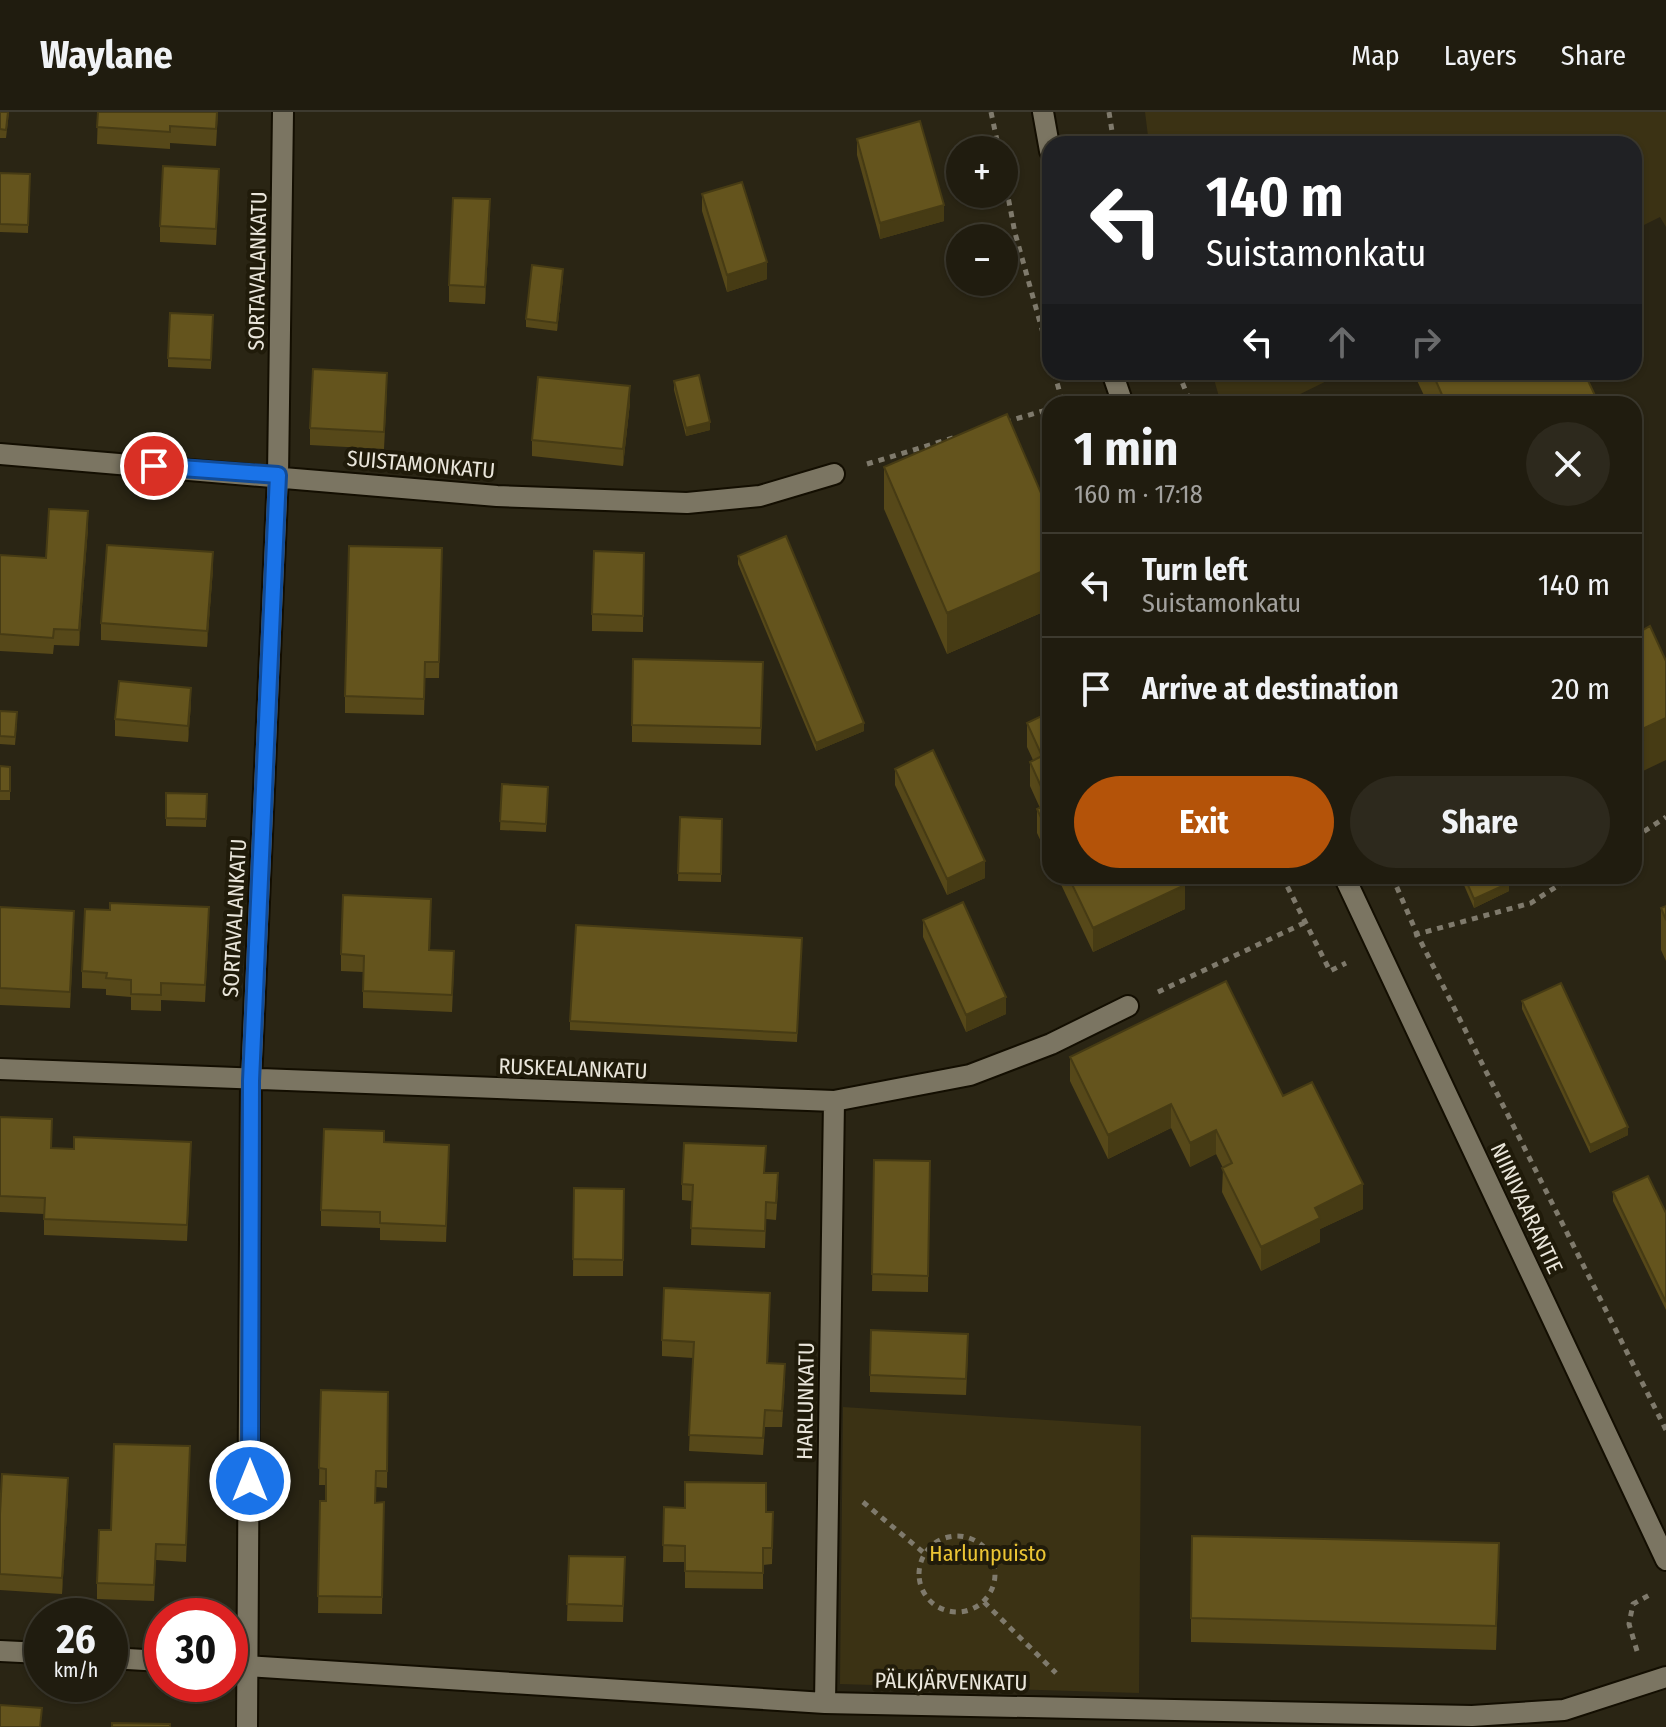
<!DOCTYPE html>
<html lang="en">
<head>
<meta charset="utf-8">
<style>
	body { margin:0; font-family:"Fira Sans Condensed",sans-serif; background:#2d291d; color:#f1f3f6; height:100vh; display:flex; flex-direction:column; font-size:30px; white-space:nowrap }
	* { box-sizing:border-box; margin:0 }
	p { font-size:26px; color:#a2a19e }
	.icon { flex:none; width:44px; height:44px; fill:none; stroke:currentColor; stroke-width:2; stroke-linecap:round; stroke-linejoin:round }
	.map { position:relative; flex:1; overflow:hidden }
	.sheet { position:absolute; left:1042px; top:284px; width:600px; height:488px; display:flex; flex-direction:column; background:#201c0f; border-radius:24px; box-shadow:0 2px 6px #0004,0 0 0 2px #3d3a2f }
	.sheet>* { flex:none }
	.hud { position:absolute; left:1042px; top:24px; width:600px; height:244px; border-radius:24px; box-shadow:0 2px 6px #0004,0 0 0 2px #3d3a2f; background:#202124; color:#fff; overflow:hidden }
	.tools { position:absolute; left:946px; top:24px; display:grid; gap:16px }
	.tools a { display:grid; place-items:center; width:72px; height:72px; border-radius:50%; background:#201c0f; box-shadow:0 2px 6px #0004,0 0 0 2px #3d3a2f; font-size:40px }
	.speed { position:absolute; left:24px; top:1486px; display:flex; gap:16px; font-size:40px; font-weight:700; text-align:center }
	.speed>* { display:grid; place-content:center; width:104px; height:104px; border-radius:50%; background:#201c0f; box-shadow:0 2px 6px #0004,0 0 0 2px #3d3a2f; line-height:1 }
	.speed small { font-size:20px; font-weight:400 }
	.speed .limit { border:12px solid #d22; background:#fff; color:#111 }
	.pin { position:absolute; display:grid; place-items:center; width:68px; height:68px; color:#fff; margin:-34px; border:4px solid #fff; border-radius:50%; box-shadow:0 2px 8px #0007 }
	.me { position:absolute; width:88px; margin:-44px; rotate:0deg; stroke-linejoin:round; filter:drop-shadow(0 0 6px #0008) }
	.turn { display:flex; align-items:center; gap:28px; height:168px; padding:0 32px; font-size:36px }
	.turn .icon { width:104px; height:104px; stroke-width:2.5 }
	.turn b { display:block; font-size:56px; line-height:68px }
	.lanes { display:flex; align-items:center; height:76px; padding:0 32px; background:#0003; justify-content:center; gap:40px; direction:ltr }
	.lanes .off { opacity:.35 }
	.round { display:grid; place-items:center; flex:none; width:84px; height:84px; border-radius:42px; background:#2d291d }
	.overview { display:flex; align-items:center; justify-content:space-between; height:136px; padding:0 32px }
	h1 { font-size:48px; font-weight:700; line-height:60px }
	.action { display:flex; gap:16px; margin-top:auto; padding:16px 32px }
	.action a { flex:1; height:92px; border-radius:48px; background:#b45309; color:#fff; font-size:32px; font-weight:700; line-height:92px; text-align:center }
	.action a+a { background:#2d291d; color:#f1f3f6 }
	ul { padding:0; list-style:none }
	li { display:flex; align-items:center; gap:24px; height:104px; padding:0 32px; border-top:2px solid #3d3a2f }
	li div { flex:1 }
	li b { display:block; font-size:30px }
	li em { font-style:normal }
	header { display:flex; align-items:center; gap:48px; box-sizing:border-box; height:112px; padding:0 40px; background:#201c0f; border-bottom:2px solid #3d3a2f }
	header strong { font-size:38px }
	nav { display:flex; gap:44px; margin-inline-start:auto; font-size:28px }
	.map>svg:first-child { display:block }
	.green { fill:#3b3214 }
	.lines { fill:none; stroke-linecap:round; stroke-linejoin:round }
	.minor-casing { stroke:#130e01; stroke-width:24 }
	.secondary-casing { stroke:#130e01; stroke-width:24 }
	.path { stroke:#7f7a6c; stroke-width:5; stroke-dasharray:6 6; stroke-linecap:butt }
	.minor { stroke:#7b7562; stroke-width:20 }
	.secondary { stroke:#7b7562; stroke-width:20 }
	.wall { fill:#564819 }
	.shaded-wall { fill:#463b14 }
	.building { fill:#64541d; stroke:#463b14; stroke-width:2 }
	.route-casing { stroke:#114b97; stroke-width:20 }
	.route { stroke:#1a73e8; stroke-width:14 }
	.labels { text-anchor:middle; stroke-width:8; stroke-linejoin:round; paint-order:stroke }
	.street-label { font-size:22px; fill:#eae6db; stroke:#201b0a }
	.park-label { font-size:22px; fill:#ecc534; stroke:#201b0a }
</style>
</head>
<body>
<header>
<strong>Waylane</strong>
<nav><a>Map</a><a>Layers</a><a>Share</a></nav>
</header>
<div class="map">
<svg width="1666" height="1615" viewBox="0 0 1666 1615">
	<rect width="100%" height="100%" fill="#2a2514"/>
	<path class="green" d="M 1145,0 L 1666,0 L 1666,115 L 1660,105 L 1634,118 L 1634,32 L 1149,32 Z
		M 1212,260 L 1345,260 L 1280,292 L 1221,292 Z
		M 843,1295 L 1141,1314 L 1139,1581 L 840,1572 Z"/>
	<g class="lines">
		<defs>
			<path id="minor" d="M 0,342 L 497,384 L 687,391 L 760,384 L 834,362
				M 0,957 L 834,989 L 970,963 L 1051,932 L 1128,894
				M 0,1539 L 42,1541
				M 110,1546 L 162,1549
				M 230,1553 L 825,1591 L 1472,1604 L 1564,1598 L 1666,1565
				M 825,1591 L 834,989
				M 247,1615 L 251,969 L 278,363 L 283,0"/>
			<path id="secondary" d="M 1043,0 L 1050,39
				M 1112,260 L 1123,292
				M 1344,764 L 1666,1448"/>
		</defs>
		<use href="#minor" class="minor-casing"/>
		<use href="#secondary" class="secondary-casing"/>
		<path class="path" d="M 991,0 L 999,38
			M 1109,0 L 1114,32
			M 1004,64 L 1015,121 L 1050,246
			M 1054,260 L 1063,292
			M 1178,260 L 1191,292
			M 1065,292 L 1087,284
			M 1005,310 L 1050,297
			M 867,352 L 953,326
			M 1634,726 L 1666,705
			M 1282,764 L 1330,859 L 1346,851
			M 1392,764 L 1417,822 L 1666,1318
			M 1414,823 L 1531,791 L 1573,764
			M 1158,880 L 1304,811
			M 863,1390 L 924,1441
			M919 1462a38 38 0 1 1 76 0a38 38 0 1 1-76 0Z
			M 984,1490 L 1056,1561
			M 1637,1539 L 1629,1512 L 1633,1492 L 1653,1481"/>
		<use href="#minor" class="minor"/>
		<use href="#secondary" class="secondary"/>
	</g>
	<path class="wall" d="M 0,0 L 9,0 L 6,26 L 0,26 Z
		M 98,0 L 218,0 L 216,34 L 170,31 L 170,37 L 97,32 Z
		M 857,27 L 944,109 L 880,127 L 857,43 Z
		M 0,61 L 30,62 L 28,121 L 0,120 Z
		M 219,74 L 216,133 L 160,130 L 160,114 Z
		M 702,82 L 767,167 L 727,180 L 702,99 Z
		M 490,104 L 485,192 L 449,190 L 449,173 Z
		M 563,166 L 557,219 L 526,215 L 526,207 Z
		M 213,203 L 211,257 L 168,255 L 168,246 Z
		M 1413,260 L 1584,260 L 1599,292 L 1428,292 Z
		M 674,269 L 710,318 L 686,324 L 674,278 Z
		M 387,277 L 384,337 L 310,333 L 310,316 Z
		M 630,291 L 623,354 L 532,344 L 532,328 Z
		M 884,355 L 1050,402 L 1050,497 L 947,542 L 884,397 Z
		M 88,416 L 79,534 L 54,533 L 53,542 L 0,539 L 0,443 L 46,446 Z
		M 442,436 L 439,566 L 425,566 L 424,603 L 345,601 L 345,584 Z
		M 644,441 L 643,520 L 592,519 L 592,502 Z
		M 738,444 L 864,619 L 816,639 L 738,452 Z
		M 213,457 L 207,535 L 101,528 L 101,511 Z
		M 763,550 L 761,633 L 632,630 L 632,613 Z
		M 191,592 L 188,630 L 115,624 L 115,607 Z
		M 0,599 L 17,609 L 15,633 L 0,632 Z
		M 1050,600 L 1050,749 L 1037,721 L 1037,697 L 1040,696 L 1030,674 L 1030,650 L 1033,648 L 1027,635 L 1027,611 Z
		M 0,654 L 10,655 L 10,688 L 0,688 Z
		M 895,657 L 985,766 L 947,783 L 895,673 Z
		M 502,672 L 548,675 L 546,720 L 500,718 Z
		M 166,681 L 207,682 L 206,715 L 166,714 Z
		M 680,705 L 722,707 L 721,770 L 678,769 Z
		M 1057,764 L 1181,764 L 1185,797 L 1093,840 Z
		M 1460,764 L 1505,764 L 1509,779 L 1474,796 Z
		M 1666,794 L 1666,849 L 1661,838 L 1661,796 Z
		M 0,795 L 74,815 L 70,896 L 0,893 Z
		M 431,804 L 430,838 L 454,855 L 452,900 L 363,896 L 363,860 L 341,859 L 341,842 Z
		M 923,808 L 1006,902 L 966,920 L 923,825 Z
		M 209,812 L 205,890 L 161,888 L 161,899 L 131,898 L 131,885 L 106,883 L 106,877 L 82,876 L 82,859 Z
		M 802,826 L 797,930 L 570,918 L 570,909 Z
		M 1522,889 L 1628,1023 L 1590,1041 L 1522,897 Z
		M 1070,945 L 1283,984 L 1363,1097 L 1320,1117 L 1320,1130 L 1261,1159 L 1222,1080 L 1223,1056 L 1216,1042 L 1190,1055 L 1171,1016 L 1108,1047 L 1070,969 Z
		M 0,1005 L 51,1036 L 191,1047 L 187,1129 L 44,1123 L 44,1102 L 0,1100 Z
		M 384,1031 L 449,1049 L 446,1130 L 380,1128 L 380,1116 L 321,1114 L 321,1098 Z
		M 874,1048 L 930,1049 L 928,1180 L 872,1179 Z
		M 765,1061 L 778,1078 L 776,1108 L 766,1107 L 765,1136 L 691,1133 L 692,1089 L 682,1088 L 682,1072 Z
		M 574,1076 L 624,1077 L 623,1164 L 573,1164 Z
		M 1613,1080 L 1666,1101 L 1666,1198 L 1613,1089 Z
		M 770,1198 L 768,1251 L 785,1269 L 782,1315 L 765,1315 L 763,1343 L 689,1339 L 693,1246 L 662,1244 L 662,1228 Z
		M 968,1239 L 966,1283 L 870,1280 L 870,1263 Z
		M 321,1278 L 388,1280 L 387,1376 L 376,1375 L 376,1391 L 384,1390 L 382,1502 L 318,1501 L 320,1389 L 326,1389 L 326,1373 L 319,1373 Z
		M 190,1334 L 186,1450 L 156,1448 L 154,1489 L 97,1487 L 97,1471 L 111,1418 Z
		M 68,1383 L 62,1482 L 0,1478 L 0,1402 Z
		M 664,1395 L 773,1400 L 772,1452 L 763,1453 L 763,1477 L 685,1476 L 685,1450 L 663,1450 Z
		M 569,1444 L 625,1445 L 623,1510 L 567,1509 Z
		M 1499,1456 L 1496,1538 L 1191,1530 L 1191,1506 Z"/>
	<path class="shaded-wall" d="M 490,87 L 490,104 L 485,192 L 485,175 Z
		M 944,93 L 944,109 L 880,127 L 880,111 Z
		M 767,150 L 767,167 L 727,180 L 727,163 Z
		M 563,157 L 563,166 L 557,219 L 557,211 Z
		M 630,274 L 630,291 L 623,354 L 623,337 Z
		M 710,310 L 710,318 L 686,324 L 686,316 Z
		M 88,399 L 88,416 L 79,534 L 79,518 Z
		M 213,440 L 213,457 L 207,535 L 207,519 Z
		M 1050,456 L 1050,497 L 947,542 L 947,501 Z
		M 191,576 L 191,592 L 188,630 L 188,614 Z
		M 1666,606 L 1666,648 L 1643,659 L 1643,670 L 1634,674 L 1634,633 L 1638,619 Z
		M 864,611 L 864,619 L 816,639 L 816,631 Z
		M 1050,675 L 1050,699 L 1043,703 L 1043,679 Z
		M 985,749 L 985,766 L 947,783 L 947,767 Z
		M 1509,771 L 1509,779 L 1474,796 L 1474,787 Z
		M 1185,773 L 1185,797 L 1093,840 L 1093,816 Z
		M 1006,885 L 1006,902 L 966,920 L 966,903 Z
		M 1171,992 L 1171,1016 L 1108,1047 L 1108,1023 Z
		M 1628,1015 L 1628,1023 L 1590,1041 L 1590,1033 Z
		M 1216,1018 L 1216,1042 L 1190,1055 L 1190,1031 Z
		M 1363,1072 L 1363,1097 L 1320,1117 L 1320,1130 L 1261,1159 L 1261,1135 L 1315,1096 Z
		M 68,1366 L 68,1383 L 62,1482 L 62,1466 Z"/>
	<path class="building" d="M 0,0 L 8,0 L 6,18 L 0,17 Z
		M 98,0 L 217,0 L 216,17 L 170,14 L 170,20 L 97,15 Z
		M 920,9 L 944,93 L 880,111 L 857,27 Z
		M 163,54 L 219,57 L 216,117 L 160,114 Z
		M 0,61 L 30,62 L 28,113 L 0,112 Z
		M 742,70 L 767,150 L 727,163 L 702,82 Z
		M 453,86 L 490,87 L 485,175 L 449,173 Z
		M 532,153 L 563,157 L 557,211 L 526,207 Z
		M 170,201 L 213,203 L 211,248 L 168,246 Z
		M 313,257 L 387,261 L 384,320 L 310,316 Z
		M 1432,260 L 1584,260 L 1599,292 L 1446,292 Z
		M 699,263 L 710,310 L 686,316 L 674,269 Z
		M 538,265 L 630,274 L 623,337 L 532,328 Z
		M 1007,302 L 1050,402 L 1050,456 L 947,501 L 884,355 Z
		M 49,397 L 88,399 L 79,518 L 54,517 L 53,526 L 0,522 L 0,443 L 46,446 Z
		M 786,424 L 864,611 L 816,631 L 738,444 Z
		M 107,433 L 213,440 L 207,519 L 101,511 Z
		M 349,434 L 442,436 L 439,550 L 425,550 L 424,587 L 345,584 Z
		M 594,439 L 644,441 L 643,504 L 592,502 Z
		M 1634,504 L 1641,519 L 1650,514 L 1666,549 L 1666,606 L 1638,619 L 1643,628 L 1634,633 Z
		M 633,547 L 763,550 L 761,616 L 632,613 Z
		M 119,569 L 191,576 L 188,614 L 115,607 Z
		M 0,599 L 17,600 L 15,625 L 0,624 Z
		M 1050,600 L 1050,675 L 1043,679 L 1030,650 L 1042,644 L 1027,611 Z
		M 933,638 L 985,749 L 947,767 L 895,657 Z
		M 0,654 L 10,655 L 10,679 L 0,679 Z
		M 502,672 L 548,675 L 546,712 L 500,709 Z
		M 166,681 L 207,682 L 206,707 L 166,706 Z
		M 1050,691 L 1050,725 L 1037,697 Z
		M 680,705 L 722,707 L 721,762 L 678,761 Z
		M 1068,764 L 1181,764 L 1185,773 L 1093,816 Z
		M 1464,764 L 1505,764 L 1509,771 L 1474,787 Z
		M 343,783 L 431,787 L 429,838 L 454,839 L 452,883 L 363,879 L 364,844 L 341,842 Z
		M 963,790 L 1006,885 L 966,903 L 923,808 Z
		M 110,791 L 209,795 L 205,873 L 161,871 L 161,883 L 131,882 L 131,868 L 106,866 L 107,861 L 82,859 L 85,797 L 110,798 Z
		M 1666,794 L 1666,808 L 1661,796 Z
		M 0,795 L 74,799 L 70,880 L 0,876 Z
		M 576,813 L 802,826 L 797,921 L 570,909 Z
		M 1226,869 L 1283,984 L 1312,970 L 1363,1072 L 1315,1096 L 1320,1106 L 1261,1135 L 1222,1056 L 1232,1051 L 1216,1018 L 1190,1031 L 1171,992 L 1108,1023 L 1070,945 Z
		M 1561,871 L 1628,1015 L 1590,1033 L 1522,889 Z
		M 0,1005 L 52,1007 L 51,1036 L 74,1037 L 74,1025 L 191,1030 L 187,1113 L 44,1107 L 45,1086 L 0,1084 Z
		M 324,1017 L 384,1019 L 384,1030 L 449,1033 L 446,1114 L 380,1111 L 380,1100 L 321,1098 Z
		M 684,1031 L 766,1034 L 764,1061 L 778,1061 L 776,1091 L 766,1090 L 765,1119 L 691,1116 L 693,1073 L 682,1072 Z
		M 874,1048 L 930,1049 L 928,1164 L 872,1162 Z
		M 1648,1064 L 1666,1101 L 1666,1190 L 1613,1080 Z
		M 574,1076 L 624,1077 L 623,1148 L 573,1147 Z
		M 664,1176 L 770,1181 L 767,1251 L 785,1252 L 782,1299 L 765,1298 L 763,1326 L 689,1323 L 694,1230 L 662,1228 Z
		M 871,1218 L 968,1222 L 966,1267 L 870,1263 Z
		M 321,1278 L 388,1280 L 387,1359 L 376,1359 L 375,1391 L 384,1390 L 382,1485 L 318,1484 L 320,1389 L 326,1389 L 326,1357 L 319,1356 Z
		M 114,1332 L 190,1334 L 186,1433 L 156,1432 L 154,1473 L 97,1471 L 99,1418 L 111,1418 Z
		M 2,1362 L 68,1366 L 62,1466 L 0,1462 L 0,1402 Z
		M 685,1370 L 766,1371 L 766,1400 L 773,1400 L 772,1436 L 763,1436 L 763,1461 L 685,1459 L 685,1434 L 663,1433 L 664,1395 L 685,1396 Z
		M 1192,1424 L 1499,1431 L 1496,1514 L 1191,1506 Z
		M 569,1444 L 625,1445 L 623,1494 L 567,1492 Z
		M 0,1593 L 42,1596 L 40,1615 L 0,1615 Z
		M 112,1611 L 170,1612 L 170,1615 L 112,1615 Z"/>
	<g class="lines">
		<defs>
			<path id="route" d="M 154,354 L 278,363 L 251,969 L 250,1369"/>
		</defs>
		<use href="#route" class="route-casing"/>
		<use href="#route" class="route"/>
	</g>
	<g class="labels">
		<g class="street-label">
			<text transform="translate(257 159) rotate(-89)" y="8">SORTAVALANKATU</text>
			<text transform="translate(421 352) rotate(5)" y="8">SUISTAMONKATU</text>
			<text transform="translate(234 806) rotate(-87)" y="8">SORTAVALANKATU</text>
			<text transform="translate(573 956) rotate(2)" y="8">RUSKEALANKATU</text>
			<text transform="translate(1527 1096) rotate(65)" y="8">NIINIVAARANTIE</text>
			<text transform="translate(805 1289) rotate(-89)" y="8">HARLUNKATU</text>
			<text transform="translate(951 1569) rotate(1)" y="8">PÄLKJÄRVENKATU</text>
		</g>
		<g class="park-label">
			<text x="988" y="1449">Harlunpuisto</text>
		</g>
	</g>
</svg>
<div class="tools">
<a>+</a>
<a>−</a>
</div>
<div class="speed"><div>26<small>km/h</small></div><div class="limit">30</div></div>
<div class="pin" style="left:154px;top:354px;background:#d93025"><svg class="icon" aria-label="arrive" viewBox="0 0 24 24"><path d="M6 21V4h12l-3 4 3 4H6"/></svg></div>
<svg class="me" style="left:250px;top:1369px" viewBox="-20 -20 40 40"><circle r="17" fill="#1a73e8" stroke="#fff" stroke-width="3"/><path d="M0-11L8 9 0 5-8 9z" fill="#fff"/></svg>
<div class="hud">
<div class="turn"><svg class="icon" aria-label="left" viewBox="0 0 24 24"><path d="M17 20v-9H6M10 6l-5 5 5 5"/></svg><div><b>140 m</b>Suistamonkatu</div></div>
<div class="lanes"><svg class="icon" aria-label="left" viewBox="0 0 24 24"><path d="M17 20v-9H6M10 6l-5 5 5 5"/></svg><svg class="icon off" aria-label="ahead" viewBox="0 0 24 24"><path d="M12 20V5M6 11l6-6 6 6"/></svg><svg class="icon off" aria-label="right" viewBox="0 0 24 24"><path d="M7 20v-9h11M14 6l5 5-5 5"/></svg></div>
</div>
<section class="sheet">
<div class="overview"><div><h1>1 min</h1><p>160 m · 17:18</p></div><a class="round"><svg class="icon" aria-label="close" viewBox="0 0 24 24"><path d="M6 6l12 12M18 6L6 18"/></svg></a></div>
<ul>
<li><svg class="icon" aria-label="left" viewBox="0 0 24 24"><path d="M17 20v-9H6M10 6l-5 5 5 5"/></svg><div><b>Turn left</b><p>Suistamonkatu</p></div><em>140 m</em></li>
<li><svg class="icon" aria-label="arrive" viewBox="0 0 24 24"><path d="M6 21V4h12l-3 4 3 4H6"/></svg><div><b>Arrive at destination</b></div><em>20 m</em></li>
</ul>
<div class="action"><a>Exit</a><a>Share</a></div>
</section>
</div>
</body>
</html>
